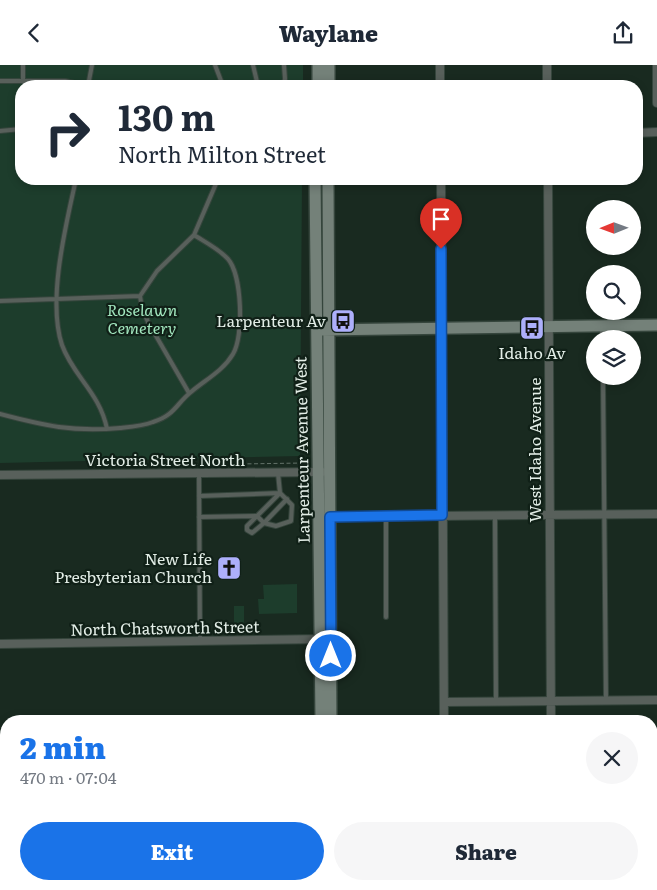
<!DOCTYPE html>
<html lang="en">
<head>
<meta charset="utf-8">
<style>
	body { margin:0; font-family:Literata,serif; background:#f6f6f7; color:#1f2937; height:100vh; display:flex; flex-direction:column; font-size:19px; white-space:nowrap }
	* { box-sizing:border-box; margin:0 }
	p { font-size:16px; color:#747a83 }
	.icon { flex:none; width:28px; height:28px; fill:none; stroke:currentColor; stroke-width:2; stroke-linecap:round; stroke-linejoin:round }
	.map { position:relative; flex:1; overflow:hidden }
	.drawer { position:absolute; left:0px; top:650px; width:658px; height:175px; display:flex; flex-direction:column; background:#fff; border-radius:20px 20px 0 0; box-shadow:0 2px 8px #0003 }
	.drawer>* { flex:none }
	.hud { position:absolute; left:15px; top:15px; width:628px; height:105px; border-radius:20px; box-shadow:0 2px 8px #0003; background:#fff; color:#1f2937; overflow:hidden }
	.needle { width:32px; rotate:269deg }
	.controls { position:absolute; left:586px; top:135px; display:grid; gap:10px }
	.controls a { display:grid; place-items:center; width:55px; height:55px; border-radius:50%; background:#fff; box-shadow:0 2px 8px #0003; font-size:25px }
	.pin { position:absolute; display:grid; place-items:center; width:42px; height:42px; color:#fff; margin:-51px -21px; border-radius:50% 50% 50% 0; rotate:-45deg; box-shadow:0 0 5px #0007 }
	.pin .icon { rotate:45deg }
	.me { position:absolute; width:55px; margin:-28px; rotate:0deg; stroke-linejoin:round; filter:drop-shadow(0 0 4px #0008) }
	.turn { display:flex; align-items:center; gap:18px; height:105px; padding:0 20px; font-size:22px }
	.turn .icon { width:65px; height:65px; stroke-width:2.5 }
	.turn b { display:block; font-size:35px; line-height:42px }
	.round { display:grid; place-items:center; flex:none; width:52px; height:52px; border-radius:26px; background:#f6f6f7 }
	.summary { display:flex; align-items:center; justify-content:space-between; height:85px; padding:0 20px }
	h1 { font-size:30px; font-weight:800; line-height:38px; color:#1a73e8 }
	.button { display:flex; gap:10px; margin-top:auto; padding:10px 20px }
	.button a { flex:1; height:58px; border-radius:30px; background:#1a73e8; color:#fff; font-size:20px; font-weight:800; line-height:58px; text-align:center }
	.button a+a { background:#f6f6f7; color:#1f2937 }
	header { display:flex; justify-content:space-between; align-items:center; height:65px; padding:0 20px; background:#fff; font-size:22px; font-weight:800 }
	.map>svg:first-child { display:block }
	.green { fill:#1d3d2c }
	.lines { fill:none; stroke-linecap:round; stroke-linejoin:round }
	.lane-casing { stroke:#35453c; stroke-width:6 }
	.street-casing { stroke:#35453c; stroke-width:10 }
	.secondary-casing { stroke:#35453c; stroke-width:14 }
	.path { stroke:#637269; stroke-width:1; stroke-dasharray:4 2.5; stroke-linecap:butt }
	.lane { stroke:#58605b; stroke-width:4 }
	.street { stroke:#58605b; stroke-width:8 }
	.secondary { stroke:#748179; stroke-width:11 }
	.route-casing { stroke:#114b97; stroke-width:12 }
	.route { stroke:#1a73e8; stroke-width:9 }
	.labels { text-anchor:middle; stroke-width:4.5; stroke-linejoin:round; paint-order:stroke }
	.park-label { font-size:16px; font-style:italic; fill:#a2e7bf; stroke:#102017 }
	.poi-label { font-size:16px; fill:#e3eee7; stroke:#102017; text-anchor:end }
	.street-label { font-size:16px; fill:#e3eee7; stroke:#102017 }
</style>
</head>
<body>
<header><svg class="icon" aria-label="back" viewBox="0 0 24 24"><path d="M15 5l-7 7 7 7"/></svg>Waylane<svg class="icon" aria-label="share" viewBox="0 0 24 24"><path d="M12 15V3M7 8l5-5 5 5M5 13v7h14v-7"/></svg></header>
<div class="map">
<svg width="657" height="825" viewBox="0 0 657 825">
	<rect width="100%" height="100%" fill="#192a20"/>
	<path class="green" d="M 0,0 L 303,0 L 303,21 L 21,21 L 21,114 L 302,114 L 300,391 L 0,398 Z
		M 297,519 L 297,548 L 259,549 L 258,534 L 264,534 L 263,520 Z
		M 234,541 L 244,541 L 244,562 L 234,563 Z"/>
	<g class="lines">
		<defs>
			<path id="lane" d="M 23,0 L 23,14
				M 215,0 L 223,21
				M 253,0 L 258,21
				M 0,16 L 65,16 L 88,21
				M 88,21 L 92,0
				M 283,21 L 285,14 L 284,0
				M 0,66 L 21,64
				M 76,114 C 66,160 47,235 62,280 C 73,311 100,328 107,364
				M 0,236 L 140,231
				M 602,274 L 602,264
				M 603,311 L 606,636
				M 189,328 L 148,257 L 142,243 L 140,231 L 157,206 L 194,170 L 218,114
				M 0,349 C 45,361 72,367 120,363 C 130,362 143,361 153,357 C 175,350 176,339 191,327 C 205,315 223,306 233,289 C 244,271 242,210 228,194 C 219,184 205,177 194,170
				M 278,408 L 280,428
				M 199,410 L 200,576
				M 199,431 L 280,428 L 292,440 L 291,456 L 276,461 L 264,458 L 252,468 L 247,465 L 247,461 L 280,428
				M 495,451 L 496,637
				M 199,452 L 257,451 L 264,458 L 287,434
				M 386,552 L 386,451"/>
			<path id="street" d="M 440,0 L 440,21
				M 547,0 L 547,21
				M 657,0 L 657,38
				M 636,68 L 657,67
				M 441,114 L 444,656
				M 548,114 L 551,656
				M 0,410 L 322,407
				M 330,452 L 657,449
				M 0,579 L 324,574
				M 444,637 L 657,635
				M 0,690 L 6,689
				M 101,819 L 101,825
				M 422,825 L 657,823"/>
			<path id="secondary" d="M 318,21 L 318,0
				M 329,21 L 329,0
				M 315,114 L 321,656
				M 328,114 L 331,656
				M 321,265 L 657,260
				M 334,819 L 334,825
				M 320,825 L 320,819"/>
		</defs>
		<use href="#lane" class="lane-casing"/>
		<use href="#street" class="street-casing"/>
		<use href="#secondary" class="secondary-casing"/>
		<path class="path" d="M 176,400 L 303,398 L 308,394"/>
		<use href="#lane" class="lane"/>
		<use href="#street" class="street"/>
		<use href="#secondary" class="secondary"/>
	</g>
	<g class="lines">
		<defs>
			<path id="route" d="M 331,591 L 330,452 L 442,450 L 441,184"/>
		</defs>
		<use href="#route" class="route-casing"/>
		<use href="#route" class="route"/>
	</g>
	<defs>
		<symbol id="bus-square" viewBox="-11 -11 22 22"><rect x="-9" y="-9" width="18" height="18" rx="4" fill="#adaffb" stroke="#102017"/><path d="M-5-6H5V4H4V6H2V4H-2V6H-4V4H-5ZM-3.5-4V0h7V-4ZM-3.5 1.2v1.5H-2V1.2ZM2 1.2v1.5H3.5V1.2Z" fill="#111"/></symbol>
		<symbol id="church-square" viewBox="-11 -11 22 22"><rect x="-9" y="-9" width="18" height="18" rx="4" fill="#adaffb" stroke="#102017"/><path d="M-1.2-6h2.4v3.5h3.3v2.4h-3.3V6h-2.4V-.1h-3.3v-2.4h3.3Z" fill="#111"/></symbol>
	</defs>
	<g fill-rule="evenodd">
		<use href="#bus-square" x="329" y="242" width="28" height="28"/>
		<use href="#bus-square" x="518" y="249" width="28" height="28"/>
		<use href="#church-square" x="215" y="489" width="28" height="28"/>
	</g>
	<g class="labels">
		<g class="park-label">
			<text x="142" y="251">Roselawn<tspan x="142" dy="18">Cemetery</tspan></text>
		</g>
		<g class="poi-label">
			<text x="326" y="262">Larpenteur Av</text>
			<text x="532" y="294" text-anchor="middle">Idaho Av</text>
			<text x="212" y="500">New Life<tspan x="212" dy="18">Presbyterian Church</tspan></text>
		</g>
		<g class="street-label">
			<text transform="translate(302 385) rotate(-91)" y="6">Larpenteur Avenue West</text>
			<text transform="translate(535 385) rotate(-90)" y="6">West Idaho Avenue</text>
			<text x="165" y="401">Victoria Street North</text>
			<text transform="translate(165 563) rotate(-1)" y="6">North Chatsworth Street</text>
		</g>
	</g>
</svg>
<div class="controls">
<a><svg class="needle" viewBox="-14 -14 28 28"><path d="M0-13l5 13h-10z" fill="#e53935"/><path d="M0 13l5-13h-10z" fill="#747a83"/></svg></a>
<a><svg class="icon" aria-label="search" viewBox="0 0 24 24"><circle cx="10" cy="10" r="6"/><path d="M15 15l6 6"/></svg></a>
<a><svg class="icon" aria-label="layers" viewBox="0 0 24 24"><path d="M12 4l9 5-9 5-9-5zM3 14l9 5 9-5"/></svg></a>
</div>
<div class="pin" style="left:441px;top:184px;background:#d93025"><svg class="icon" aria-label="arrive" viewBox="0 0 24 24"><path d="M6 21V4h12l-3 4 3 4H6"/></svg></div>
<svg class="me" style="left:331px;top:591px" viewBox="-20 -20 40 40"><circle r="17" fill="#1a73e8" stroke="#fff" stroke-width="3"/><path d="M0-11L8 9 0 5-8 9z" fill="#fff"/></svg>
<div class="hud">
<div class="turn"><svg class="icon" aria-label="right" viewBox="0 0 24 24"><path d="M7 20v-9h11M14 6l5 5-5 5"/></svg><div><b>130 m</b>North Milton Street</div></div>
</div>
<section class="drawer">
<div class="summary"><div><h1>2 min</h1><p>470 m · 07:04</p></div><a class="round"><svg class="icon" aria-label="close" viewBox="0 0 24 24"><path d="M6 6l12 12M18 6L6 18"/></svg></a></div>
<div class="button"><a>Exit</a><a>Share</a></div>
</section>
</div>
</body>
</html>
